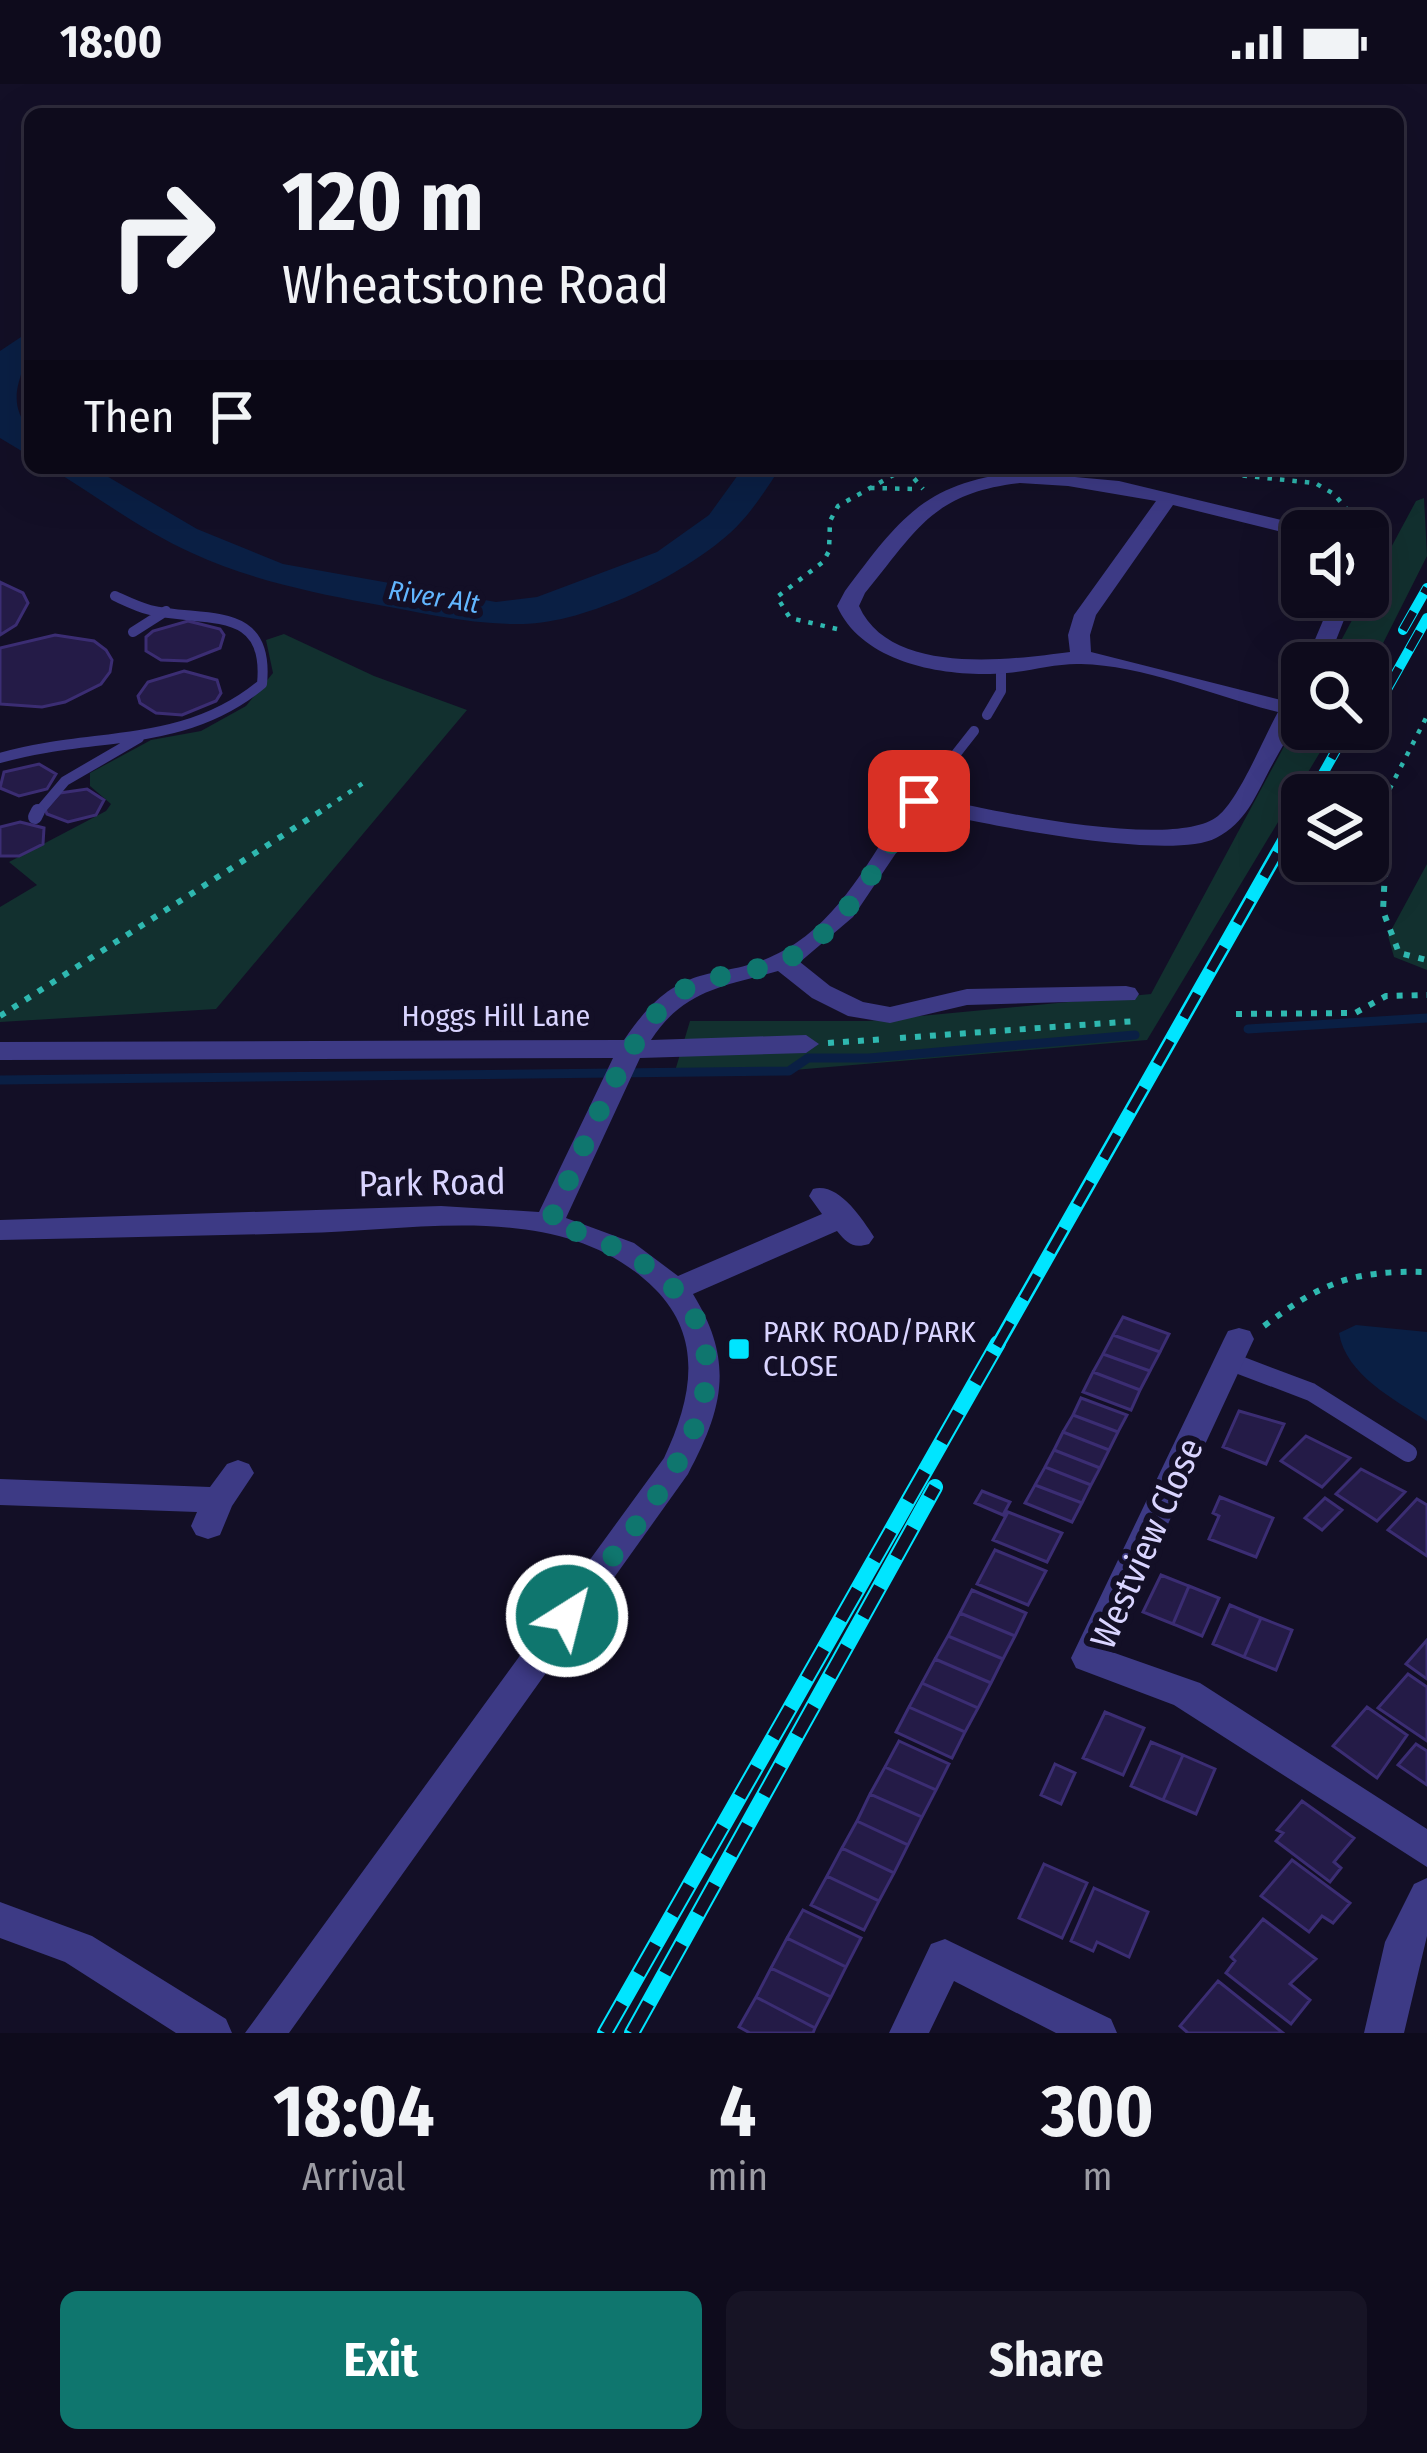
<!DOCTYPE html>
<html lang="en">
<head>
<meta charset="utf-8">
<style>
	body { margin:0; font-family:"Fira Sans Condensed",sans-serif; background:#171425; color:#f1f3f6; height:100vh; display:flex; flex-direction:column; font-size:45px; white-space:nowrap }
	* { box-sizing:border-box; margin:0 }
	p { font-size:39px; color:#9b9ba3 }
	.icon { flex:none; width:66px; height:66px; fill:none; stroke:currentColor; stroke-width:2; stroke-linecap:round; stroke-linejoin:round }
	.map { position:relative; height:1949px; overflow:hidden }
	.panel { display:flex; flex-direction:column; background:#0e0b1c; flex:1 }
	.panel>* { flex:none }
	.top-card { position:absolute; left:24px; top:24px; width:1380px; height:366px; border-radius:18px; box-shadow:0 12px 48px #0002,0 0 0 3px #2e2b3b; background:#0e0b1c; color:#f1f3f6; overflow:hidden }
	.fabs { position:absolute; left:1281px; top:426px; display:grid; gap:24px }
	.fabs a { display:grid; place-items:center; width:108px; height:108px; border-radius:18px; background:#0e0b1c; box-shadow:0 12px 48px #0002,0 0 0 3px #2e2b3b; font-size:60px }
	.pin { position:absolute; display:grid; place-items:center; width:102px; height:102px; color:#fff; margin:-51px; border-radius:24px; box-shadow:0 6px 18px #0006 }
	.me { position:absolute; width:132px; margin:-66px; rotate:36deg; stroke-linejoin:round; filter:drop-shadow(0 0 9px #0008) }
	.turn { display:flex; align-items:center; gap:42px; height:252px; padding:0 60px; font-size:54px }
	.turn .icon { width:156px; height:156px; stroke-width:2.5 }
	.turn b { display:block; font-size:84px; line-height:102px }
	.then { display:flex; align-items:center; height:114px; padding:0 60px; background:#0003; gap:24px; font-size:45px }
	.eta { display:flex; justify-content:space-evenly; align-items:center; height:204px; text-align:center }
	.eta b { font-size:72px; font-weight:700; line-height:84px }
	.primary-button { display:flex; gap:24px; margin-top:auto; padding:24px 60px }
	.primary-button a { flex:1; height:138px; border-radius:18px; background:#0f766e; color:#fff; font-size:48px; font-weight:700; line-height:138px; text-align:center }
	.primary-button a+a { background:#171425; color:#f1f3f6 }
	.status { display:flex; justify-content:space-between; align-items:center; height:84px; padding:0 60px; background:#0e0b1c; direction:ltr }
	.status svg { height:33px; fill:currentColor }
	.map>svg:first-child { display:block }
	.green { fill:#12302f }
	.water { fill:#0a1f44 }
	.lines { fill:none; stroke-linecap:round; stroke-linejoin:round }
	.stream { stroke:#0a1f44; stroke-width:9 }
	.building { fill:#241b47; stroke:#3b2d73; stroke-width:3 }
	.path-far1 { stroke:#2fb8b0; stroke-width:4.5; stroke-dasharray:4.5 8; stroke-linecap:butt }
	.path { stroke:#2fb8b0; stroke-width:6; stroke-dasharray:6 9; stroke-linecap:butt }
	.lane-far2 { stroke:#3d3a85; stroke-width:10 }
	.lane-far1 { stroke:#3d3a85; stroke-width:14 }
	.lane { stroke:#3d3a85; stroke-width:18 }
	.street { fill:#3d3a85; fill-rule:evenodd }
	.rail-far2-casing { stroke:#00e5ff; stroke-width:10 }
	.rail-far1-casing { stroke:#00e5ff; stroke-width:14 }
	.rail-casing { stroke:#00e5ff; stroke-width:16 }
	.rail-far2 { stroke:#130f26; stroke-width:8; stroke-dasharray:21; stroke-linecap:butt }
	.rail-far1 { stroke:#130f26; stroke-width:9; stroke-dasharray:27; stroke-linecap:butt }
	.rail { stroke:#130f26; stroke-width:12; stroke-dasharray:34; stroke-linecap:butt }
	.route { stroke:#0f766e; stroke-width:21; stroke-dasharray:0 37.8 }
	.poi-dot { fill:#00e5ff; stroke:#130f26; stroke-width:4.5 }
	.labels { text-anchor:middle; stroke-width:12; stroke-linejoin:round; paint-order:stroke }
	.far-water-label { font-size:27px; font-style:italic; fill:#62b6ff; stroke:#130f26 }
	.street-label { font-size:30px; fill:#d9d4ff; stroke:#130f26 }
	.poi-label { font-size:30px; fill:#d9d4ff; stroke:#130f26; text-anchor:start }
	.near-street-label { font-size:36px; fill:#d9d4ff; stroke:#130f26 }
</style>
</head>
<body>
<div class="status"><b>18:00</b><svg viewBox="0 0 49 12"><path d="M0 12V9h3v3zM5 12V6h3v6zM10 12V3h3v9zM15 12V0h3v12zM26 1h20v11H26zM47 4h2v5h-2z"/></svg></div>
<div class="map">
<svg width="1427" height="1949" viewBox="0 0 1427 1949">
	<rect width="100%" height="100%" fill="#130f26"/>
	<path class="green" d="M 1424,414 L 1427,472 L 1368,589 L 1368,579 L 1329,579 L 1416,417 Z
		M 284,550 L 374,592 L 467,626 L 216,925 L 0,938 L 0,823 L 37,801 L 9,778 L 106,727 L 111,720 L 90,702 L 90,689 L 151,656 L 201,647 L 246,622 L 273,589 L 266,556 Z
		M 1302,629 L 1302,645 L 1334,645 L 1147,956 L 782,987 L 675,987 L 690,937 L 868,937 L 1151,910 Z
		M 1427,780 L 1427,886 L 1394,873 L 1388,852 Z"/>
	<path class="water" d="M 30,247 C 30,290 0,309 30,347 L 30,372 L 0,354 L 0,267 Z
		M 50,384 L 93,384 L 197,445 L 283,480 L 496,518 L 537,513 L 657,468 L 709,431 L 743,384 L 780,384 C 765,407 750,431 730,449 C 682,492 587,539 523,540 C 471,541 419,528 368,519 C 310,508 245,494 192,469 C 143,447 96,412 50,384 Z
		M 1356,1241 L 1427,1248 L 1427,1337 C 1394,1315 1346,1291 1339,1249 Z"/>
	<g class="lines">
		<path class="stream" d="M 1248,945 L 1427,934
			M 0,996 L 789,987 L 808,974 L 869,974 L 1135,951"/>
	</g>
	<path class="building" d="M 0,498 L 23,509 L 28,519 L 16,541 L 0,551 Z
		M 188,537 L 220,545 L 224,551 L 220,564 L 187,577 L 161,576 L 146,567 L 146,553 L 153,547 Z
		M 55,551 L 94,557 L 106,566 L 112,576 L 110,588 L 101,600 L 65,618 L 42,623 L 0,620 L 0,564 Z
		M 184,587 L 217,596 L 221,609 L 216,617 L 182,631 L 156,629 L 140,619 L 138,612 L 148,598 Z
		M 39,680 L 56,690 L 47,705 L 19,712 L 0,704 L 4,688 Z
		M 87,705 L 104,716 L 96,731 L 68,738 L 47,730 L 45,725 L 60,709 Z
		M 20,738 L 44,744 L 43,760 L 19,772 L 0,772 L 0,743 Z
		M 1123,1233 L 1169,1250 L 1160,1268 L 1113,1251 Z
		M 1113,1251 L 1160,1268 L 1150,1287 L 1103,1270 Z
		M 1103,1270 L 1150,1287 L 1140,1306 L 1093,1288 Z
		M 1093,1288 L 1140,1306 L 1131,1326 L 1083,1308 Z
		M 1081,1314 L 1127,1331 L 1118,1348 L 1073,1331 Z
		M 1239,1327 L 1284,1340 L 1266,1380 L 1223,1363 Z
		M 1073,1331 L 1118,1348 L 1109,1366 L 1063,1348 Z
		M 1063,1348 L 1109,1366 L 1100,1384 L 1054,1366 Z
		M 1306,1352 L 1350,1374 L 1322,1403 L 1281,1377 Z
		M 1054,1366 L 1100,1384 L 1091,1401 L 1045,1383 Z
		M 1045,1383 L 1091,1401 L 1082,1419 L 1035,1401 Z
		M 1361,1385 L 1405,1408 L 1377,1437 L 1336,1410 Z
		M 1035,1401 L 1082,1419 L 1072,1438 L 1025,1419 Z
		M 982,1407 L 1010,1418 L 1003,1431 L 975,1419 Z
		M 1220,1413 L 1273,1434 L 1256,1473 L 1209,1455 L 1219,1432 L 1213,1429 Z
		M 1325,1414 L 1342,1426 L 1322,1446 L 1305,1434 Z
		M 1417,1415 L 1427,1421 L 1427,1472 L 1388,1446 Z
		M 1008,1428 L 1062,1449 L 1047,1478 L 993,1456 Z
		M 995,1466 L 1046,1487 L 1028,1521 L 977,1500 Z
		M 1161,1491 L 1189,1502 L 1173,1540 L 1143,1528 Z
		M 1189,1502 L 1219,1514 L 1202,1552 L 1173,1540 Z
		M 972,1506 L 1026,1529 L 1015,1552 L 960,1529 Z
		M 1230,1521 L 1261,1534 L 1244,1573 L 1213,1560 Z
		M 960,1529 L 1015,1552 L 1003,1575 L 948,1552 Z
		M 1261,1534 L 1292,1546 L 1276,1586 L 1244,1573 Z
		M 948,1552 L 1003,1575 L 991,1599 L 935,1575 Z
		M 1427,1556 L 1427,1595 L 1406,1580 Z
		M 935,1575 L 991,1599 L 978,1624 L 922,1599 Z
		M 1408,1590 L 1427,1603 L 1427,1657 L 1378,1624 Z
		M 922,1599 L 978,1624 L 965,1648 L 909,1623 Z
		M 909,1623 L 965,1648 L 952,1674 L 896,1648 Z
		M 1367,1623 L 1407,1651 L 1377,1694 L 1333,1662 Z
		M 1105,1628 L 1144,1644 L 1123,1691 L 1083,1674 Z
		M 899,1657 L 949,1680 L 936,1706 L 885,1683 Z
		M 1151,1658 L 1183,1671 L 1163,1716 L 1131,1702 Z
		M 1416,1660 L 1427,1667 L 1427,1701 L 1398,1681 Z
		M 1183,1671 L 1215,1685 L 1196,1730 L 1163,1716 Z
		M 1055,1680 L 1075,1689 L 1061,1720 L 1041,1711 Z
		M 885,1683 L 936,1706 L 922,1733 L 870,1710 Z
		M 870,1710 L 922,1733 L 908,1761 L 857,1737 Z
		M 1302,1717 L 1354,1754 L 1334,1778 L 1341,1784 L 1330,1798 L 1276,1757 L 1283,1749 L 1277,1746 Z
		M 857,1737 L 908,1761 L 894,1789 L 842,1764 Z
		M 842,1764 L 894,1789 L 879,1817 L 827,1792 Z
		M 1292,1776 L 1350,1819 L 1333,1839 L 1322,1832 L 1309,1848 L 1261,1812 Z
		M 1044,1780 L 1087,1799 L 1062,1854 L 1019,1834 Z
		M 827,1792 L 879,1817 L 864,1846 L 811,1821 Z
		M 1094,1804 L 1148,1828 L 1129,1873 L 1097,1858 L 1093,1867 L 1071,1857 Z
		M 803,1826 L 861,1854 L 846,1883 L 787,1854 Z
		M 1263,1835 L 1316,1875 L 1290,1900 L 1310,1916 L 1291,1940 L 1226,1889 L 1235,1877 L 1231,1873 Z
		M 787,1854 L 846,1883 L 831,1913 L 771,1884 Z
		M 771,1884 L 831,1913 L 815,1944 L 756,1913 Z
		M 1218,1897 L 1283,1949 L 1188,1949 L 1180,1942 Z
		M 756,1913 L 815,1944 L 813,1949 L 750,1949 L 739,1943 Z"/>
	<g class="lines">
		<path class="path-far1" d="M 1168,384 L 1315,399 L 1334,410 L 1350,429 L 1348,441 L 1338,447
			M 906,385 L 923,405
			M 870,404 L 917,405
			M 837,545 L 790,534 L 777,513 L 823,478 L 829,467 L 830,437 L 838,422 L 906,384
			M 317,730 L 363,699
			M 1388,730 L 1389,706 L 1427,632"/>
		<path class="path" d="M 1388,727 L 1383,827 L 1399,869 L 1427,876
			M 1236,930 L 1355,929 L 1386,912 L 1427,911
			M 0,932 L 321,727
			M 900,954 L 1136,937
			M 828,959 L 887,955
			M 1264,1242 C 1322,1198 1354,1186 1427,1188"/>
		<path class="lane-far2" d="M 133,548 L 166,527
			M 987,631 L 1001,607 L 1001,583
			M 0,674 C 93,647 183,666 262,600 C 270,519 205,539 150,526 C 138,523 126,517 115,512
			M 919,717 L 974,647
			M 37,730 L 65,697 L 139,654"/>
		<path class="lane-far1" d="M 35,733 L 38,727"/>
		<path class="lane" d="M 1229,1277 L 1311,1308 L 1408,1369"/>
		<path class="street" d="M 1020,388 L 1119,397 L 1310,443 L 1313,447 L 1302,447 L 1302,453 L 1173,421 L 1096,531 L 1090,551 L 1091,568 L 1285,617 L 1294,600 L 1302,598 C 1302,634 1288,652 1271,683 C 1256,711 1246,739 1216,754 C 1170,778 980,740 925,726 L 853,833 L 800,878 L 830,902 L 863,918 L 890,923 L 967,905 L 1126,902 L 1135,904 L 1139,910 L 1135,916 L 967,921 L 890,939 L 848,932 L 812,914 L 778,887 C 725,902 683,906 651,956 L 806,951 L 819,960 L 806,969 L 640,974 L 566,1134 L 634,1159 L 678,1192 L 822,1130 L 809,1112 L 813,1105 C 838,1098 861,1133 874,1153 L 869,1160 C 853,1165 847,1159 837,1147 L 693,1210 C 734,1277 724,1323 688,1390 L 289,1949 L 245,1949 L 664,1374 C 691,1317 705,1255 655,1205 C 564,1114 418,1147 303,1149 C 202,1152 101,1154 0,1156 L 0,1136 L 441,1122 L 539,1128 L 613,974 L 0,976 L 0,958 L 624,956 C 687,862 723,907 796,859 C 848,824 877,762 911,712 L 919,710 C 977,724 1173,768 1218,732 C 1239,715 1263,655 1278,628 C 1217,613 1143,581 1081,580 C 1057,579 1031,587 1007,589 C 949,594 863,581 837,522 L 845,507 C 900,434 925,398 1020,388 ZM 1020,399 L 1068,402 L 1156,417 L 1074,531 L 1068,551 L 1070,568 C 1009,576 890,592 859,522 L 865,509 C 917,446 932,409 1020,399 Z
			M 1333,513 L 1353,513 L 1327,579 L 1305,579 Z
			M 1239,1244 L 1250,1247 L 1254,1255 L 1109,1567 L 1200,1599 L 1427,1745 L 1427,1783 L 1174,1621 L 1076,1584 L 1071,1574 L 1224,1255 L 1228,1247 Z
			M 238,1376 L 249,1380 L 254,1389 L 232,1422 L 220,1451 L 208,1455 L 196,1451 L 191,1442 L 197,1428 L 0,1421 L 0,1395 L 210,1403 L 227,1380 Z
			M 1427,1794 L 1427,1852 L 1404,1949 L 1364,1949 L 1385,1858 L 1414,1800 Z
			M 0,1818 L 92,1852 L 226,1935 L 232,1949 L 176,1949 L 65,1878 L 0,1854 Z
			M 945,1855 L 1111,1935 L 1117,1949 L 1056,1949 L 954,1897 L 929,1949 L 889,1949 L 931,1860 Z"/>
		<defs>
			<path id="rail-far2" d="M 1403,546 L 1427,504
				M 1368,639 L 1427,534
				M 1311,711 L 1348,645"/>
			<path id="rail-far1" d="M 997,1262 L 1301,727"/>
			<path id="rail" d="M 605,1949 L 998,1259
				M 632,1949 L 935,1403"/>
		</defs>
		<use href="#rail-far2" class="rail-far2-casing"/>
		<use href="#rail-far1" class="rail-far1-casing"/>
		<use href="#rail" class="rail-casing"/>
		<use href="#rail-far2" class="rail-far2"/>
		<use href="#rail-far1" class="rail-far1"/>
		<use href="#rail" class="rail"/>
	</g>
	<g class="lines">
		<path class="route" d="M 567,1532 C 603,1483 646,1434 676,1381 C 753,1248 676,1175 549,1139 C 580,1076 617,969 665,920 C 699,886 744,894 784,876 C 846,849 882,770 919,717"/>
	</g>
	<rect class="poi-dot" x="727" y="1253" width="24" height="24" rx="6"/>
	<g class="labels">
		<g class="far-water-label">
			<text transform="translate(434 513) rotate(9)" y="9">River Alt</text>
		</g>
		<g class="street-label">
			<text x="496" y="942">Hoggs Hill Lane</text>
		</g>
		<g class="poi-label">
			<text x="763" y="1258">PARK ROAD/PARK<tspan x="763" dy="34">CLOSE</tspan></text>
		</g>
		<g class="near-street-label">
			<text transform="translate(432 1098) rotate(-1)" y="13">Park Road</text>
			<text transform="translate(1146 1459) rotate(-66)" y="13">Westview Close</text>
		</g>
	</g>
</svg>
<div class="fabs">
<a><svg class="icon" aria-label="sound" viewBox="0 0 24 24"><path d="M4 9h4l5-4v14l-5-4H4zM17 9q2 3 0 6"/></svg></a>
<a><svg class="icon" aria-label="search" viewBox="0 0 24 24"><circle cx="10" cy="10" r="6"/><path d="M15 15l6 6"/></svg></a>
<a><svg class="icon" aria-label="layers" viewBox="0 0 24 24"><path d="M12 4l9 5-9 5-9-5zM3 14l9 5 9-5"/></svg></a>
</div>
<div class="pin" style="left:919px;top:717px;background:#d93025"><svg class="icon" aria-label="arrive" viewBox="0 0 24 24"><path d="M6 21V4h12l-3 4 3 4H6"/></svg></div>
<svg class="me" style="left:567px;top:1532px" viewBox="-20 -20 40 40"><circle r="17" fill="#0f766e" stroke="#fff" stroke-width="3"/><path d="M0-11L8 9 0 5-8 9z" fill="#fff"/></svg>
<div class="top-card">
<div class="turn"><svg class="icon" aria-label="right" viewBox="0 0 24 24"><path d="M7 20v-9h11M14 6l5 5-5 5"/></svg><div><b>120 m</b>Wheatstone Road</div></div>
<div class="then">Then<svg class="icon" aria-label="arrive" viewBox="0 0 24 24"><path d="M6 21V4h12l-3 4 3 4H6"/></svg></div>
</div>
</div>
<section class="panel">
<div class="eta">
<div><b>18:04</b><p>Arrival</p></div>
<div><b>4</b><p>min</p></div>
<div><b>300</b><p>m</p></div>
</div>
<div class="primary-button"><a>Exit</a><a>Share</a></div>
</section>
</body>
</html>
